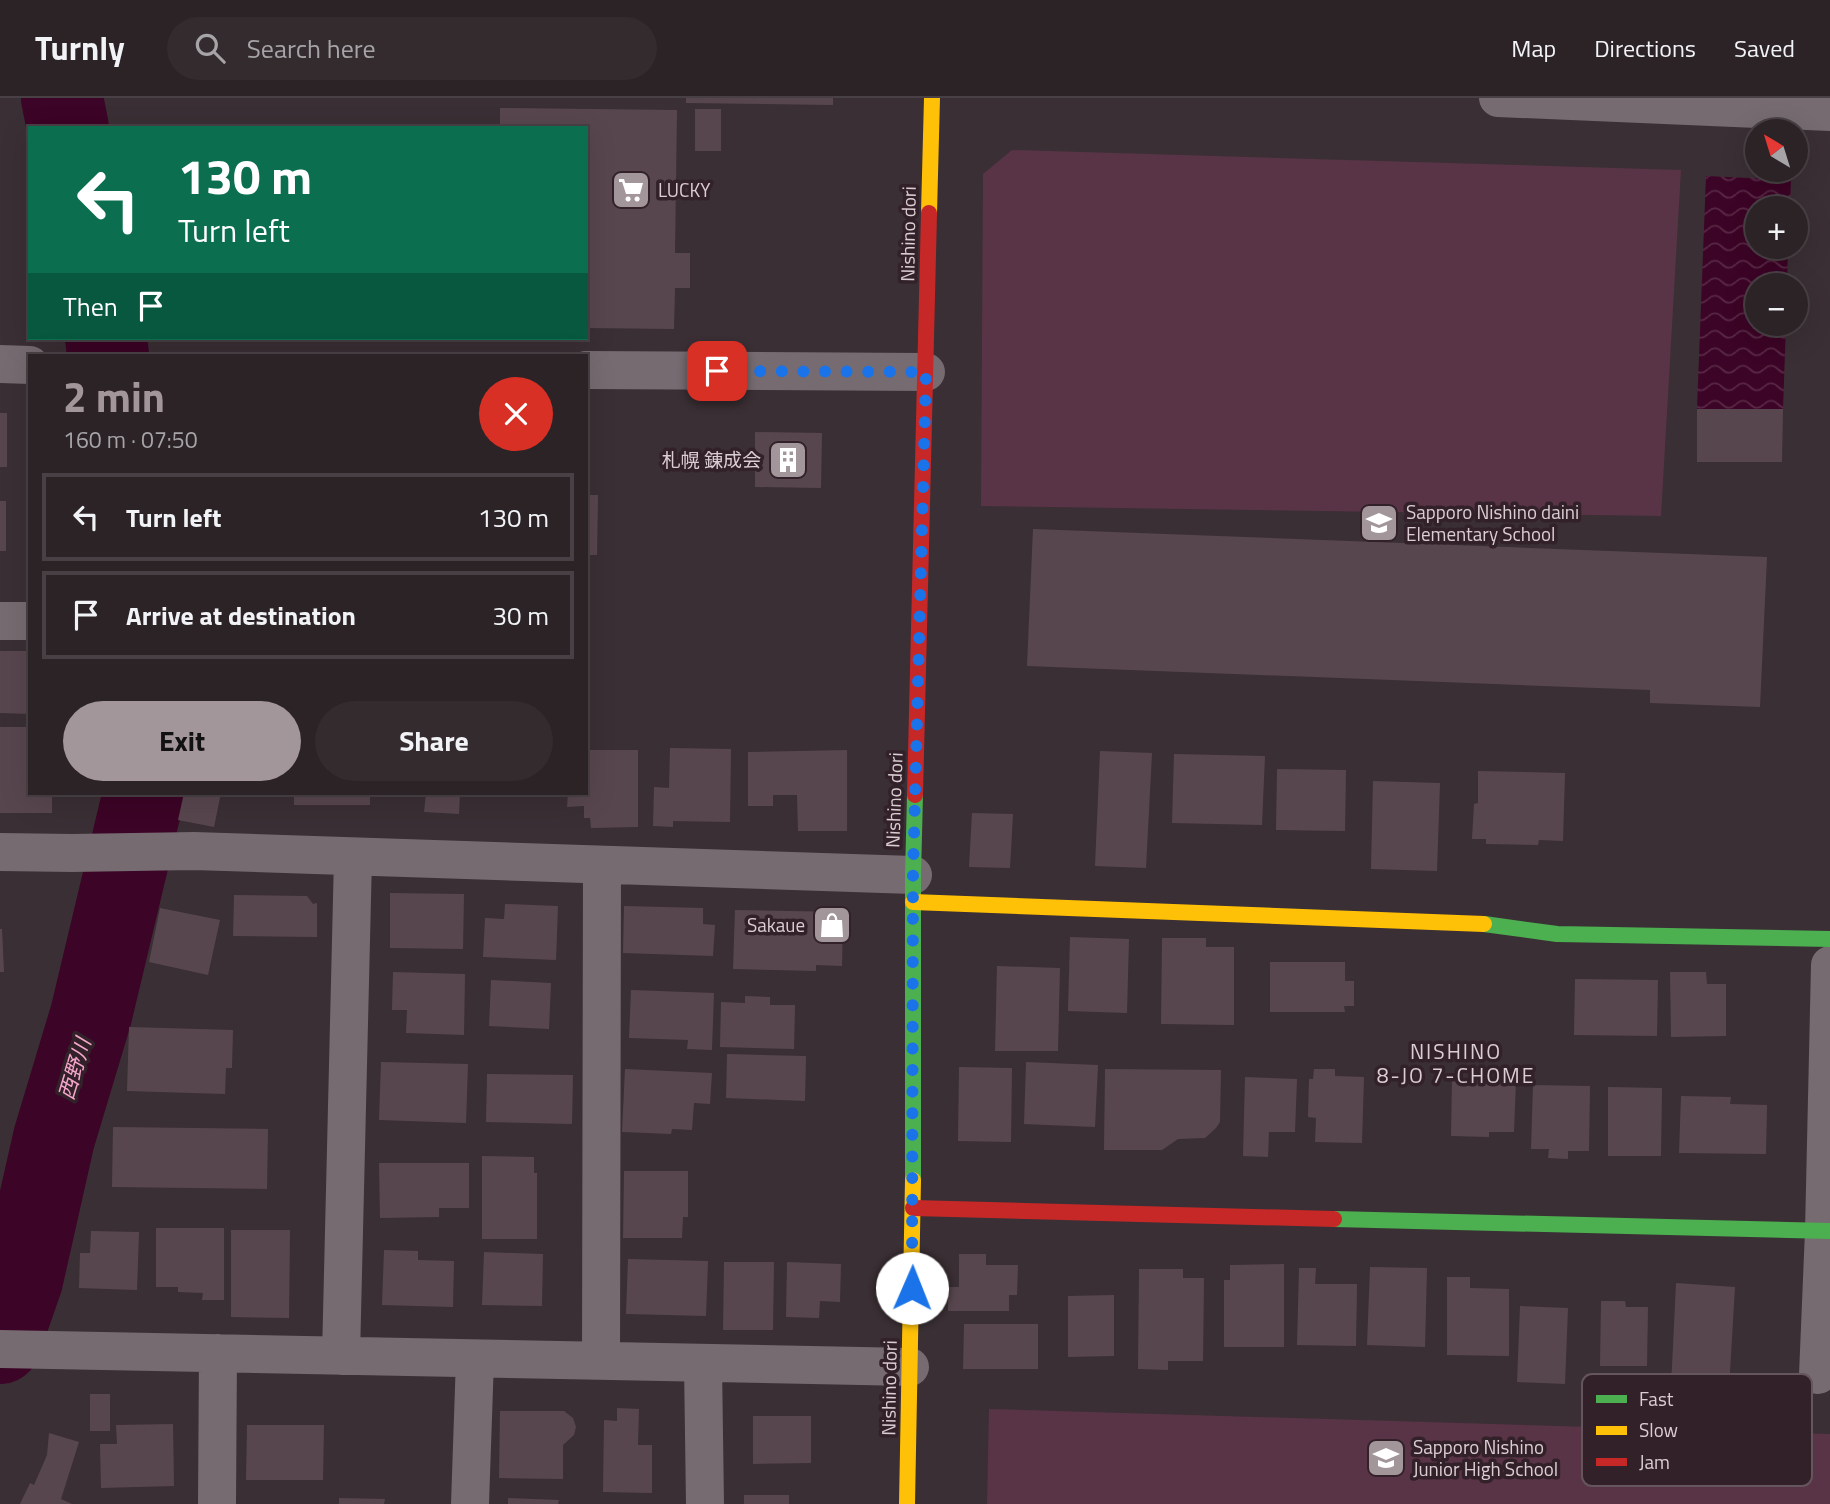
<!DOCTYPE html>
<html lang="en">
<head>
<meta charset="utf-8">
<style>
	body { margin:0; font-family:"Titillium Web","Noto Sans JP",sans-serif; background:#342b2f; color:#f1f3f6; height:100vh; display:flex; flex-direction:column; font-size:26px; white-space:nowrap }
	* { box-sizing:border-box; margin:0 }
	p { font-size:23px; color:#a6a4a7 }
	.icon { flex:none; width:38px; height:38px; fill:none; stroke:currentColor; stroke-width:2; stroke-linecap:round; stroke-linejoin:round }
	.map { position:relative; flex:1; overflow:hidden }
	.details { position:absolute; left:28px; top:256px; width:560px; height:441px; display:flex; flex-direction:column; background:#2c2327; border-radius:0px; box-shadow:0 7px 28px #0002,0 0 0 2px #484044 }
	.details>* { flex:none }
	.hud { position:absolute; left:28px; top:28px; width:560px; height:214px; border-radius:0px; box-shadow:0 7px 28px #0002,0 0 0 2px #484044; background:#0b6e4f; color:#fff; overflow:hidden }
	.needle { width:46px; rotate:322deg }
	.controls { position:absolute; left:1745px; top:21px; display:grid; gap:14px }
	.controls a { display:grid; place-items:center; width:63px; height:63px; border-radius:50%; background:#2c2327; box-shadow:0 7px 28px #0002,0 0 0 2px #484044; font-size:35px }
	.pin { position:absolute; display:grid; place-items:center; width:60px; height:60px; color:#fff; margin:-30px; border-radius:14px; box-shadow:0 4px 10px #0006 }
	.me { position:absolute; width:77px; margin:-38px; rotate:1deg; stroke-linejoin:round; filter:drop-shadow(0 0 5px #0008) }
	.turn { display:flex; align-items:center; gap:24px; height:147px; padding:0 35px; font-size:32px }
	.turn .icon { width:91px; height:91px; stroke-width:2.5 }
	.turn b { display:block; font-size:49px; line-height:60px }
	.then { display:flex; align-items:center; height:66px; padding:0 35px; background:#0003; gap:14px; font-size:26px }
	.round { display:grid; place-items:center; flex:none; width:74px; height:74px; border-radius:37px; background:#342b2f }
	.summary { display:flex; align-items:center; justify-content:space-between; height:119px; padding:0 35px }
	h1 { font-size:42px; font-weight:700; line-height:52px; color:#a3969b }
	.action { display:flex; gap:14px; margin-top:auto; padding:14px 35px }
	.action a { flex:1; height:80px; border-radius:42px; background:#a3969b; color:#111; font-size:28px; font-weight:700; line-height:80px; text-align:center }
	.action a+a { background:#342b2f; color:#f1f3f6 }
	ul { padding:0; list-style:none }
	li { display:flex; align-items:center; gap:21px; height:88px; margin:0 14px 10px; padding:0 21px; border:4px solid #484044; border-radius:0px }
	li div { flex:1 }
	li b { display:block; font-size:26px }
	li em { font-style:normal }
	header { display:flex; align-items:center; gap:42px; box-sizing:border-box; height:98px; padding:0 35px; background:#2c2327; border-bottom:2px solid #484044 }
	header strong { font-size:33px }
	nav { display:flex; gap:38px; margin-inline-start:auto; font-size:24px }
	.search { width:490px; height:63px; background:#342b2f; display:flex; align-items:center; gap:18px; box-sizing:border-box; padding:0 24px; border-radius:38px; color:#a6a4a7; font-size:26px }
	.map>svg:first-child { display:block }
	.green { fill:#593446 }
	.water { fill:url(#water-waves) }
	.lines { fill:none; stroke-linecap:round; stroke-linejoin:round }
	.river { stroke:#3c0426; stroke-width:82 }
	.building { fill:#58464e }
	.street { stroke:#766b70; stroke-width:38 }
	.fast { stroke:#4caf50; stroke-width:16 }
	.slow { stroke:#ffc107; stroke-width:16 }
	.jam { stroke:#c62828; stroke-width:16 }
	.route { stroke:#1a73e8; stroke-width:12; stroke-dasharray:0 21.6 }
	.labels { text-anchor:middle; stroke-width:7; stroke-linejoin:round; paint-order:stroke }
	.poi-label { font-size:19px; fill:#dbced3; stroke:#33212a; text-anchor:start }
	.street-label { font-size:19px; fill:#dbced3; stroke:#33212a }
	.neighbourhood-label { font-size:21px; letter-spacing:2px; fill:#dbced3; stroke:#33212a }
	.water-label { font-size:21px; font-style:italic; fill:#f5a6cb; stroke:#33212a }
	.key { fill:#33212a; stroke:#65555d; stroke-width:2 }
	.key-label { font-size:19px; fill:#dbced3 }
</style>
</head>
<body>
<header>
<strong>Turnly</strong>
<div class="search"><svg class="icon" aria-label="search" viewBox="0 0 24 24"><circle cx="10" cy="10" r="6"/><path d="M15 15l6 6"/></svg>Search here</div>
<nav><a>Map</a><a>Directions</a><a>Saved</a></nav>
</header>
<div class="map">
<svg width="1830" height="1406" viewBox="0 0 1830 1406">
	<defs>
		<pattern id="water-waves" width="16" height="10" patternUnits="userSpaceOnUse" patternTransform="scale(1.75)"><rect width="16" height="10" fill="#3c0426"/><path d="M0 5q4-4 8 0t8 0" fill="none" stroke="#582745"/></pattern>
	</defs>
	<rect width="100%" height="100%" fill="#3a2f34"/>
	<path class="green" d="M 1012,52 L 1681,72 L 1661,418 L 981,408 L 983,76 Z
		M 989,1311 L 1830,1336 L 1830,1406 L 987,1406 Z"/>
	<path class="water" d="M 1706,78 L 1791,82 L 1790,110 L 1757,110 L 1757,149 L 1788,149 L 1787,187 L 1757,187 L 1757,226 L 1786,226 L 1783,311 L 1697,311 Z"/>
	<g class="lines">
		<path class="river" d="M 62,0 L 68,30
			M 106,240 L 108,257
			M 0,1245 L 22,1182 L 54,1040 L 91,917 L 144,695"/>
	</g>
	<path class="building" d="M 686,0 L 833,0 L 833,7 L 686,5 Z
		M 500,10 L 677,12 L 675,155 L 690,155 L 690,190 L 675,190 L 674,231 L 586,230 L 586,30 L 500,30 Z
		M 695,11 L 721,11 L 721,53 L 695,53 Z
		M 1697,311 L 1783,311 L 1782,364 L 1697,364 Z
		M 0,315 L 7,315 L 7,369 L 0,369 Z
		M 755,334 L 822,335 L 821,390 L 755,389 Z
		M 586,397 L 598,397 L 597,457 L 586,457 Z
		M 0,403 L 6,403 L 6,453 L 0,453 Z
		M 1033,431 L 1767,459 L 1760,609 L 1650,605 L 1650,592 L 1027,568 Z
		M 0,553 L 30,553 L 30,616 L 0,615 Z
		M 0,629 L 30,629 L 30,695 L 52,695 L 52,715 L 0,715 Z
		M 670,650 L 731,651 L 730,724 L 673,723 L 673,729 L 653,728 L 654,689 L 669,690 Z
		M 586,652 L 638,652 L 638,729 L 591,730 L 590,720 L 584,720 L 584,708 L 567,709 L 568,695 L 586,695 Z
		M 847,652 L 847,733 L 798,733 L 797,697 L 773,697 L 773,708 L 748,708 L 748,654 Z
		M 1100,653 L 1152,655 L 1146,770 L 1095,768 Z
		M 1174,656 L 1265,658 L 1262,727 L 1172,725 Z
		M 1277,671 L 1346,672 L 1345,733 L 1276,732 Z
		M 1478,673 L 1565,675 L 1563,743 L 1539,742 L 1538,747 L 1486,746 L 1486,741 L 1472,741 L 1474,706 L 1478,705 Z
		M 1373,683 L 1440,685 L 1437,773 L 1371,771 Z
		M 184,695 L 221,695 L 214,729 L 178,722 Z
		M 294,695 L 370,695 L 370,707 L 294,707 Z
		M 426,695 L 460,695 L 459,716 L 424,714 Z
		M 972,715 L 1013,716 L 1010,770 L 969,769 Z
		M 390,795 L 464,796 L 463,851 L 390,850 Z
		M 234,797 L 307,798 L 313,806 L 317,805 L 317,839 L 233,838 Z
		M 505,806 L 558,808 L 556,862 L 483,859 L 485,820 L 504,821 Z
		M 624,808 L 703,810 L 703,826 L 715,827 L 713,858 L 623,855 Z
		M 160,810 L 220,822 L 208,877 L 149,864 Z
		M 735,812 L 843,814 L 842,868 L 816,867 L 816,873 L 733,871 Z
		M 0,831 L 2,831 L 4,874 L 0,874 Z
		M 1070,839 L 1129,841 L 1127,915 L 1068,913 Z
		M 1162,840 L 1206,840 L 1206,849 L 1234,849 L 1234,927 L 1161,926 Z
		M 1270,864 L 1345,864 L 1345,883 L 1354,883 L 1354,908 L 1344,908 L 1345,914 L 1270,914 Z
		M 997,868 L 1060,870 L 1058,953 L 995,953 Z
		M 393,874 L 465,876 L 464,937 L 406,935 L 407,912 L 392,912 Z
		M 1670,874 L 1706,874 L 1707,886 L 1726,886 L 1726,938 L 1671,939 Z
		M 1575,881 L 1658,882 L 1657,938 L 1574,937 Z
		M 491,882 L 551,885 L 549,931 L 489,928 Z
		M 631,892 L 714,895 L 712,952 L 687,951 L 688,942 L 629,940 Z
		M 745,898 L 770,899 L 770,907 L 795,907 L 794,951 L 720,949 L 721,904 L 745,905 Z
		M 129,929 L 233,932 L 232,970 L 226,970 L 225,996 L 127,993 Z
		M 727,956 L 806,958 L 805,1003 L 726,1000 Z
		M 381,964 L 468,966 L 466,1025 L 379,1022 Z
		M 1026,964 L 1098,967 L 1095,1029 L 1024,1026 Z
		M 959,969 L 1012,970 L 1011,1044 L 958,1043 Z
		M 625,971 L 712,975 L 710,1006 L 694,1005 L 692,1032 L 672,1031 L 671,1036 L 622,1034 Z
		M 1105,971 L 1221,972 L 1220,1024 L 1216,1030 L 1205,1040 L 1178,1041 L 1162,1052 L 1104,1052 Z
		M 1314,971 L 1335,971 L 1335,978 L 1364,979 L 1362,1045 L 1315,1044 L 1316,1020 L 1308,1019 L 1309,981 L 1313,981 Z
		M 487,976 L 573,977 L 572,1026 L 486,1024 Z
		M 1245,979 L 1297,981 L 1295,1034 L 1269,1034 L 1268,1059 L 1243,1058 Z
		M 1452,981 L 1516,982 L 1514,1034 L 1489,1034 L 1489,1039 L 1451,1038 Z
		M 1533,987 L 1590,988 L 1589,1053 L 1568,1053 L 1568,1061 L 1548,1060 L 1549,1051 L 1531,1051 Z
		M 1608,989 L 1662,990 L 1661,1058 L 1608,1058 Z
		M 1681,998 L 1731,999 L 1730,1006 L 1767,1007 L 1766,1056 L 1679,1055 Z
		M 113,1029 L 268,1031 L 267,1091 L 112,1089 Z
		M 482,1058 L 534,1059 L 534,1075 L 537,1075 L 537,1141 L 482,1141 Z
		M 379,1065 L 469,1065 L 469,1110 L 439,1110 L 439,1119 L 380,1120 Z
		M 624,1073 L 688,1073 L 688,1119 L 683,1119 L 682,1140 L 623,1140 Z
		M 156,1130 L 224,1130 L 224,1202 L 202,1202 L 203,1195 L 178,1194 L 178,1189 L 156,1189 Z
		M 231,1132 L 290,1132 L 289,1220 L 231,1219 Z
		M 91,1133 L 139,1134 L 137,1192 L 79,1190 L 80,1155 L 90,1155 Z
		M 384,1152 L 418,1153 L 418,1162 L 454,1163 L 453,1209 L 382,1207 Z
		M 484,1154 L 543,1156 L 542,1208 L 482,1207 Z
		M 959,1156 L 986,1156 L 986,1167 L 1018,1167 L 1017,1197 L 1009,1197 L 1009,1213 L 948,1213 L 948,1189 L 959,1189 Z
		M 628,1161 L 708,1163 L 706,1218 L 626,1216 Z
		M 724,1164 L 774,1164 L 773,1232 L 723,1232 Z
		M 787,1164 L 841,1166 L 840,1204 L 820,1203 L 819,1220 L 786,1219 Z
		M 1284,1166 L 1284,1249 L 1224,1249 L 1224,1182 L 1230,1182 L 1230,1167 Z
		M 1370,1169 L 1427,1170 L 1425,1249 L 1367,1247 Z
		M 1299,1170 L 1316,1170 L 1315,1186 L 1357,1186 L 1356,1248 L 1297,1247 Z
		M 1139,1171 L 1183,1171 L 1183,1180 L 1204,1180 L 1203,1263 L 1168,1263 L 1168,1272 L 1138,1271 Z
		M 1447,1179 L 1470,1179 L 1470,1190 L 1509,1191 L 1509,1258 L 1447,1257 Z
		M 1676,1185 L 1735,1189 L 1729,1291 L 1671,1289 Z
		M 1114,1197 L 1114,1258 L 1068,1259 L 1068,1198 Z
		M 1601,1203 L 1625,1203 L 1626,1209 L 1648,1209 L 1647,1268 L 1600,1268 Z
		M 1520,1208 L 1568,1210 L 1565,1286 L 1517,1284 Z
		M 964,1226 L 1038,1226 L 1038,1271 L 963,1271 Z
		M 90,1296 L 110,1296 L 110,1333 L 90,1333 Z
		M 617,1310 L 639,1311 L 638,1347 L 652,1347 L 652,1395 L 603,1394 L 604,1322 L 617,1323 Z
		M 500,1313 L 564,1313 L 573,1320 L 576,1329 L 574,1337 L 563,1347 L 563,1381 L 499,1380 Z
		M 753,1318 L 811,1318 L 811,1365 L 753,1366 Z
		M 173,1326 L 174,1388 L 101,1390 L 100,1346 L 117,1346 L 116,1327 Z
		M 247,1327 L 324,1327 L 323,1382 L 246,1382 Z
		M 49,1335 L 79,1344 L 61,1401 L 72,1406 L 20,1406 L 30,1385 L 34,1387 L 47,1357 Z
		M 744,1397 L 789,1397 L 789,1406 L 744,1406 Z
		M 339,1400 L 385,1401 L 384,1406 L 339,1406 Z
		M 508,1400 L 559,1402 L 558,1406 L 508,1406 Z"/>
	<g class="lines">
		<path class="street" d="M 1498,0 L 1830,14
			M 0,266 L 30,267
			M 586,272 L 926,274
			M 0,523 L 30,523
			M 0,754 L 72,755 L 194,753 L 913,777
			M 0,1251 L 910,1269
			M 341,1258 L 353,759
			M 601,1263 L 602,767
			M 703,1266 L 705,1406
			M 1818,1277 L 1824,1133 L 1830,867
			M 217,1406 L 218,1255
			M 470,1406 L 475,1261"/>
		<path class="fast" d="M 1484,826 L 1557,836 L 1830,841
			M 913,1082 L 913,777 L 915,697
			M 1334,1121 L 1830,1133"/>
		<path class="slow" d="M 929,115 L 932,0
			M 913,804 L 1484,826
			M 907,1406 L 913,1082"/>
		<path class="jam" d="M 915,697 L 929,115
			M 913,1110 L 1334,1121"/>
	</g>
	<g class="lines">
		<path class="route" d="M 717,273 L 926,274 L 913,777 L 912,1190"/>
	</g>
	<defs>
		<symbol id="supermarket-square" viewBox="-11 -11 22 22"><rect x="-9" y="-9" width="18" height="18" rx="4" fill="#a3969b" stroke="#33212a"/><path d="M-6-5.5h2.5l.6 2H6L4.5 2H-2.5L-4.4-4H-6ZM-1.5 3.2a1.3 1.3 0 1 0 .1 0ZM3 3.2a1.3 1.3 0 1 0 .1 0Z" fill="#fff"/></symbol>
		<symbol id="building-square" viewBox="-11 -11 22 22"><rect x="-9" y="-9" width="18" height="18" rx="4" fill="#a3969b" stroke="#33212a"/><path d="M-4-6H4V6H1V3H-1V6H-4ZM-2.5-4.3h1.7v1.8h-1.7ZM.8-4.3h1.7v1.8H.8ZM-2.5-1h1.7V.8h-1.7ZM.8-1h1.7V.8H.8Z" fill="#fff"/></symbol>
		<symbol id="school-square" viewBox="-11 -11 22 22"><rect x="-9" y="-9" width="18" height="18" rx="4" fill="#a3969b" stroke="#33212a"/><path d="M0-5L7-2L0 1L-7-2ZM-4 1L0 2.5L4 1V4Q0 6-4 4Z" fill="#fff"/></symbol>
		<symbol id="shop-square" viewBox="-11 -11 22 22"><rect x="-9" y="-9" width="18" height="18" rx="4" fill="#a3969b" stroke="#33212a"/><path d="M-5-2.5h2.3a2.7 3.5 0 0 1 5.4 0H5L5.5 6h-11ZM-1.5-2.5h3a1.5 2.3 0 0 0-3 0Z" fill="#fff"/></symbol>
	</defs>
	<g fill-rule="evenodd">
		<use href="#supermarket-square" x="609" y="70" width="44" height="44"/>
		<use href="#building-square" x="766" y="340" width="44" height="44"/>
		<use href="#school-square" x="1357" y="403" width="44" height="44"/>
		<use href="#shop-square" x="810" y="805" width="44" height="44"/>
		<use href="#school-square" x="1364" y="1338" width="44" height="44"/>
	</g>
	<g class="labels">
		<g class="poi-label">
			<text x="658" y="99">LUCKY</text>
			<text x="761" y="369" text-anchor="end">札幌 錬成会</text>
			<text x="1406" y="421">Sapporo Nishino daini<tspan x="1406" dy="22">Elementary School</tspan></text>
			<text x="805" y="834" text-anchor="end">Sakaue</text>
			<text x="1413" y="1356">Sapporo Nishino<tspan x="1413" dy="22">Junior High School</tspan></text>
		</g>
		<g class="street-label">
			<text transform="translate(908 136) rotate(-89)" y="7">Nishino dori</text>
			<text transform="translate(894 702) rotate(-88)" y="7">Nishino dori</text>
			<text transform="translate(889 1290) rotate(-89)" y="7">Nishino dori</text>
		</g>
		<g class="neighbourhood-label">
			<text x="1456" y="961">NISHINO<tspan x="1456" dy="24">8-JO 7-CHOME</tspan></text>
		</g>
		<g class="water-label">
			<text transform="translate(75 971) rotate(-73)" y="7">西野川</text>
		</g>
	</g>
	<rect x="1582" y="1276" width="230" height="112" rx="10" class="key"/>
	<rect x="1596" y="1297" width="31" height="8" fill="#4caf50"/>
	<rect x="1596" y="1328" width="31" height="9" fill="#ffc107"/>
	<rect x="1596" y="1360" width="31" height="8" fill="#c62828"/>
	<g class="key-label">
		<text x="1639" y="1308">Fast</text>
		<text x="1639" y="1339">Slow</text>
		<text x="1639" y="1371">Jam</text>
	</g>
</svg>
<div class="controls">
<a><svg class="needle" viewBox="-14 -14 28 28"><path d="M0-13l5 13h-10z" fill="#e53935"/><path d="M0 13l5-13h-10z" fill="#a6a4a7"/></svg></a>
<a>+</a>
<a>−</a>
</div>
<div class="pin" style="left:717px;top:273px;background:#d93025"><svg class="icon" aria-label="arrive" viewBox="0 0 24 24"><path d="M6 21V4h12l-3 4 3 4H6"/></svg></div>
<svg class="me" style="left:912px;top:1190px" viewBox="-20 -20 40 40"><circle r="19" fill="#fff"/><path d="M0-13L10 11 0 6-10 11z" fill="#1a73e8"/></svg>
<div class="hud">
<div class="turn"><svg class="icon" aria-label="left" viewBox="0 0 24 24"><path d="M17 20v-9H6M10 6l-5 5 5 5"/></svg><div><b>130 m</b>Turn left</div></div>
<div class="then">Then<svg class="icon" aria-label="arrive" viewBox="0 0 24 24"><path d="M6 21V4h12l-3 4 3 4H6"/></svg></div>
</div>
<section class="details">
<div class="summary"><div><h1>2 min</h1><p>160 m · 07:50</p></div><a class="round" style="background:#d93025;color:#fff"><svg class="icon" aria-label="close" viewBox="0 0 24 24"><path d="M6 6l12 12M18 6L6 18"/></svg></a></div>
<ul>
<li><svg class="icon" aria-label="left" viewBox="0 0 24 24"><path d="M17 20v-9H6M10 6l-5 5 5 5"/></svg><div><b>Turn left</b></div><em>130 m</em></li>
<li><svg class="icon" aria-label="arrive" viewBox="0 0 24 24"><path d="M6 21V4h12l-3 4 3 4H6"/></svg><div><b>Arrive at destination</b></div><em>30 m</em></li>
</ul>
<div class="action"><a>Exit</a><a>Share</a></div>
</section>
</div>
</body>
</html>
